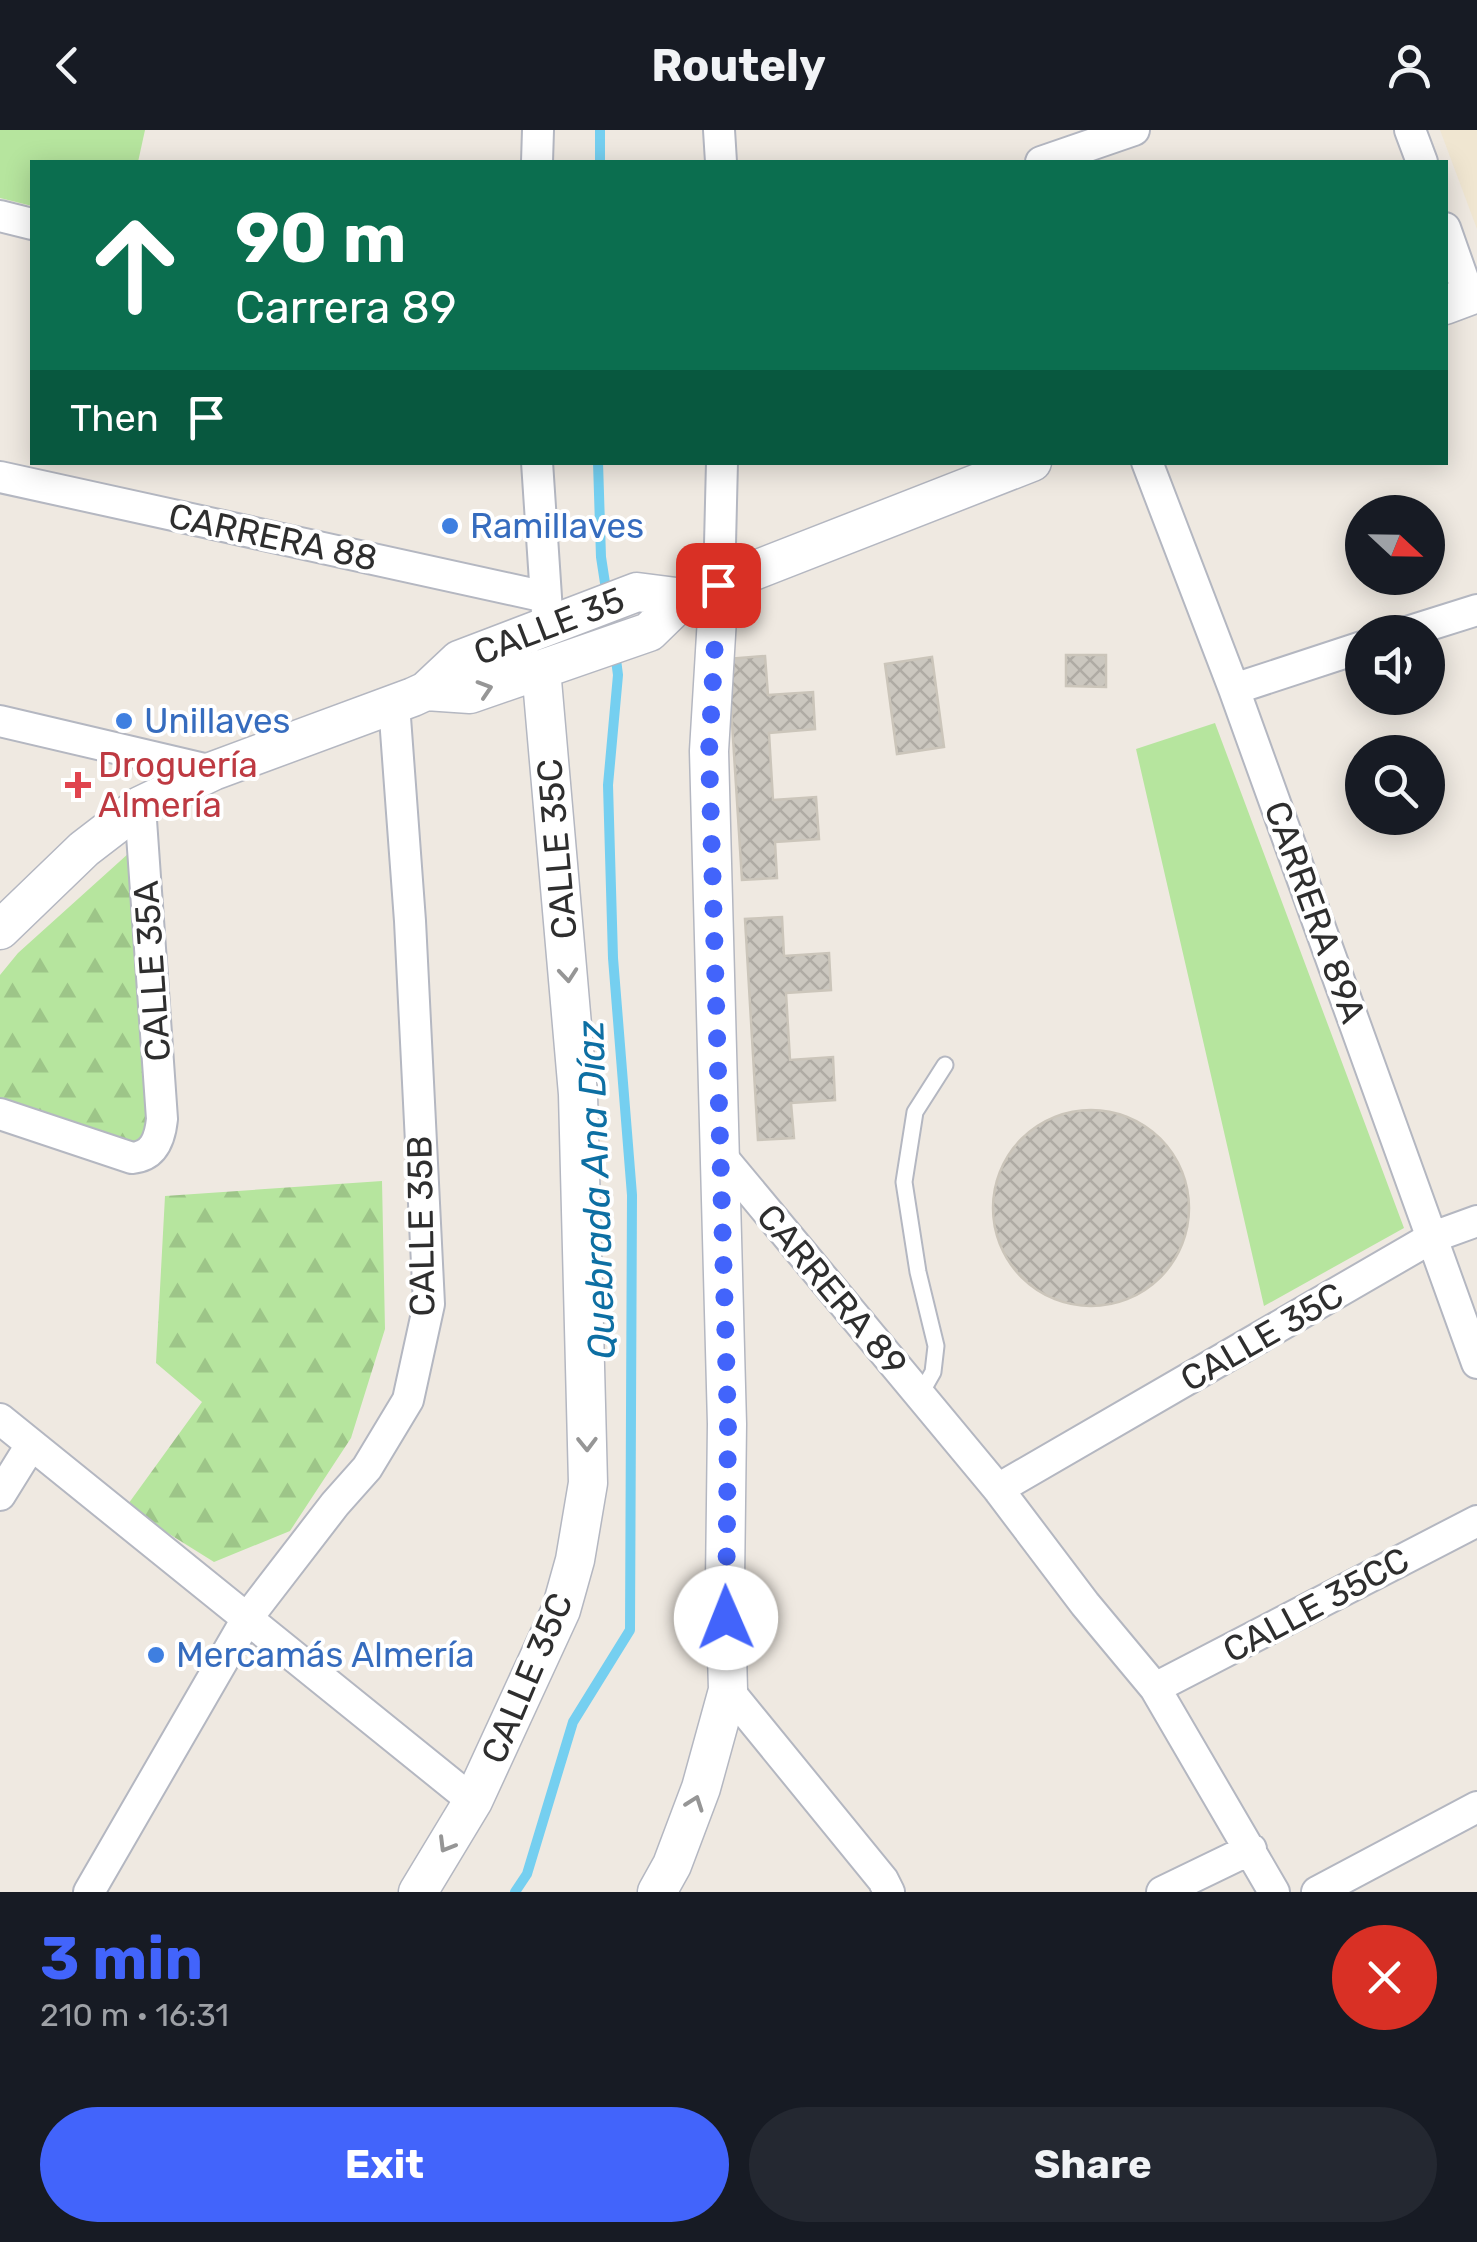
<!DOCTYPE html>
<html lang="en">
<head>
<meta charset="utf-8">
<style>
	body { margin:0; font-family:Rubik,sans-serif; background:#242831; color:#f1f3f6; height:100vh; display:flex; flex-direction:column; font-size:38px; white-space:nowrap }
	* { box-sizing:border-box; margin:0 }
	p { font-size:32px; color:#9ea1a6 }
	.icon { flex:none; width:55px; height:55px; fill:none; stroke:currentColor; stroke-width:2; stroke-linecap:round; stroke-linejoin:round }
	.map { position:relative; height:1762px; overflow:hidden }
	.drawer { display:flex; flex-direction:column; background:#171b24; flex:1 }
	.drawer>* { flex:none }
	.banner { position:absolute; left:30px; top:30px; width:1418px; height:305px; border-radius:0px; box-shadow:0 5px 25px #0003; background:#0b6e4f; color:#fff; overflow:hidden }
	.needle { width:65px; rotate:112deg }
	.tools { position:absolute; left:1345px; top:365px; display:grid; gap:20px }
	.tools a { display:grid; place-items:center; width:100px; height:100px; border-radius:50%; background:#171b24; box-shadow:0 5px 25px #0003; font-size:50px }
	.pin { position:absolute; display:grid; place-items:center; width:85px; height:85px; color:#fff; margin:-42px; border-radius:20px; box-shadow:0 5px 15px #0006 }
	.me { position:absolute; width:110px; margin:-55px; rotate:359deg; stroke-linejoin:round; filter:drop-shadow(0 0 8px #0008) }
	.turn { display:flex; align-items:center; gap:35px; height:210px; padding:0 40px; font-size:45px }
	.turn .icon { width:130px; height:130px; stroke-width:2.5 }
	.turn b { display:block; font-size:70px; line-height:85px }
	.then { display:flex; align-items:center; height:95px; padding:0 40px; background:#0003; gap:20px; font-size:38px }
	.round { display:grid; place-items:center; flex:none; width:105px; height:105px; border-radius:52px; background:#242831 }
	.head { display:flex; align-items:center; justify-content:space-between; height:170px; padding:0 40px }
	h1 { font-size:60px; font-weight:700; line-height:75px; color:#4264fb }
	.primary-button { display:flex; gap:20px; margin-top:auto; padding:20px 40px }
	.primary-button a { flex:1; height:115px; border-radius:60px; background:#4264fb; color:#fff; font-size:40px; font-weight:700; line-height:115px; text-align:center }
	.primary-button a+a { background:#242831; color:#f1f3f6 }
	header { display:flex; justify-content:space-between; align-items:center; height:130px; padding:0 40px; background:#171b24; font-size:45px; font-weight:700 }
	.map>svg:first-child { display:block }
	.education { fill:#f0e6d1 }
	.forest { fill:url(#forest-firs) }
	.park { fill:#b6e59e }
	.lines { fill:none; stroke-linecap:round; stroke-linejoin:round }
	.stream { stroke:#75cff0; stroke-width:10 }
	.building { fill:url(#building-cross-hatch); stroke:#cbc5ba; stroke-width:2.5 }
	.service-casing { stroke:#b4b7c1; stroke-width:19 }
	.minor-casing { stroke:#b4b7c1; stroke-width:34 }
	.tertiary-casing { stroke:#b4b7c1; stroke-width:41 }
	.service { stroke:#fff; stroke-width:15 }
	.minor { stroke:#fff; stroke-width:30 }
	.tertiary { stroke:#fff; stroke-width:38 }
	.oneway { stroke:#969696 }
	.route { stroke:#4264fb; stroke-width:18; stroke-dasharray:0 32.4 }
	.shop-dot { fill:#3f7fe0; stroke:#fff; stroke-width:4 }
	.health-dot { fill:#e0444e; stroke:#fff; stroke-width:4 }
	.labels { text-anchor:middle; stroke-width:8; stroke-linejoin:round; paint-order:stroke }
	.shop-label { font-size:35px; fill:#366cbe; stroke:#fff; text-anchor:start }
	.street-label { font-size:35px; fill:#2e2e2e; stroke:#fff }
	.health-label { font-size:35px; fill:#be3a42; stroke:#fff; text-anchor:start }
	.water-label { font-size:38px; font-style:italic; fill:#0d6fa3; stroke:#fff }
</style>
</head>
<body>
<header><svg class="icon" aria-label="back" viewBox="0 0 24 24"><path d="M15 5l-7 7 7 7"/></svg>Routely<svg class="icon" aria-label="person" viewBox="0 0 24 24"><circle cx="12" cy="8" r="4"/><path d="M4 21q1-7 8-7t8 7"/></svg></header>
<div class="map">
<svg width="1477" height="1762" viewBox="0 0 1477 1762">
	<defs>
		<pattern id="forest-firs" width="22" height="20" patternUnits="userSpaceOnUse" patternTransform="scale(2.5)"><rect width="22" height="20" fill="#b6e59e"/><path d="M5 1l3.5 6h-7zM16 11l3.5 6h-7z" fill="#9dc588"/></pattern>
		<pattern id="building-cross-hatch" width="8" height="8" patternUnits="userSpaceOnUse" patternTransform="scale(2.5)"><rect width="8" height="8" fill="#cbc7bf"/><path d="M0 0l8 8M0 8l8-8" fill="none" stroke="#afaba4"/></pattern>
	</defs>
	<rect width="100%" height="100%" fill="#efe9e1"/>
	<path class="education" d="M 1440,0 L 1477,0 L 1477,99 Z"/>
	<path class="forest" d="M 129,723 L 151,1004 L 135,1013 L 0,968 L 0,845 L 18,823 Z
		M 382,1051 L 385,1199 L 351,1308 L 290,1401 L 214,1432 L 126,1377 L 202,1272 L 156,1233 L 165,1066 Z"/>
	<path class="park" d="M 0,0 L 145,0 L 138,32 L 32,32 L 32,76 L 0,68 Z
		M 1215,593 L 1404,1098 L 1264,1176 L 1136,619 Z"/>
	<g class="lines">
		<path class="stream" d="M 600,32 L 600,0
			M 598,332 L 601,427 L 607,466
			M 515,1762 L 527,1744 L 573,1592 L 630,1500 L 632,1065 L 613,828 L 608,655 L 618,545 L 615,522"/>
	</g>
	<path class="building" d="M 1066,525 L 1106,525 L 1106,557 L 1066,556 Z
		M 765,526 L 768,565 L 813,562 L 815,599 L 769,603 L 773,670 L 816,667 L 819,709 L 775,712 L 777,748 L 742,750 L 728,529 Z
		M 932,527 L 944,617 L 897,624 L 885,534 Z
		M 782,787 L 784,826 L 829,823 L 831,860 L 786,863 L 790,930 L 833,927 L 835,970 L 791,973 L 794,1008 L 758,1010 L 745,789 Z
		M993 1078a98 98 0 1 1 196 0a98 98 0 1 1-196 0Z"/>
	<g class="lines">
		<defs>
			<path id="service" d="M 920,1265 L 933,1242 L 936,1216 L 918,1142 L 904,1052 L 915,982 L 945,935"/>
			<path id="minor" d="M 719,0 L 721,32
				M 1410,0 L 1422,32
				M 537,32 L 538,0
				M 1041,32 L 1134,0
				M 0,86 L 32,94
				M 1445,98 L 1469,166
				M 537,332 L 547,482
				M 1147,332 L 1234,559 L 1477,1233
				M 0,347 L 546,467
				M 719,455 L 722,332
				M 1407,502 L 1477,480
				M 1234,559 L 1362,517
				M 0,591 L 213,641
				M 0,984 L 132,1028 C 154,1026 160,1009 162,989 L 140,676
				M 722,1027 L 998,1359 L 1085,1474 L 1155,1558 L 1274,1762
				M 0,1289 L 473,1671
				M 998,1359 L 1433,1107 L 1477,1091
				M 0,1365 L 31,1315
				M 1155,1558 L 1477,1391
				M 728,1560 L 883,1750 L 889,1762
				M 89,1762 L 248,1487 L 335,1374 L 367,1338 L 408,1270 L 429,1174 L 410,791 L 394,574
				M 1162,1762 L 1251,1719
				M 1317,1762 L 1477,1677"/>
			<path id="tertiary" d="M 1445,175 L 1477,163
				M 426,561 L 470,564 L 649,502 L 684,468 L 1032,332
				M 0,800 L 84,719 L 140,676 L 213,641 L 413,567 L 426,561 L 459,530 L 637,462 L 684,468
				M 418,1762 L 473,1671 L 561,1480 L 575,1430 L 588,1353 L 578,964 L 541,539
				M 657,1762 L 672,1735 L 701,1658 L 728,1560 L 725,1452 L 727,1294 L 709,621 L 719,455"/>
		</defs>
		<use href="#service" class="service-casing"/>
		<use href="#minor" class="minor-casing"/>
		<use href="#tertiary" class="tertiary-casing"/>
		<use href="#service" class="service"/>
		<use href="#minor" class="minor"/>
		<use href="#tertiary" class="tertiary"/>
	</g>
	<defs><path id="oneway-chevron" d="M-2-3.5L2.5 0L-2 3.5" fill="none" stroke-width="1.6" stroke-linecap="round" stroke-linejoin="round" transform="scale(2.5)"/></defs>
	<g class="oneway">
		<use href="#oneway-chevron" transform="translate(485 559) rotate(-18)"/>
		<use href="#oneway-chevron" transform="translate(568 845) rotate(85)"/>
		<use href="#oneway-chevron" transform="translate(587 1314) rotate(89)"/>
		<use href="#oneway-chevron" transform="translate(695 1673) rotate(-70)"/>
		<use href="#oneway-chevron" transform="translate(446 1715) rotate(121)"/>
	</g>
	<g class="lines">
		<path class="route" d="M 718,455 L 709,622 L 728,1294 L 726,1488"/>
	</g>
	<g class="shop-dot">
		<circle cx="450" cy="396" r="10"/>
		<circle cx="124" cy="591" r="10"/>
		<circle cx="156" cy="1525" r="10"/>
	</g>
	<path class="health-dot" d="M73 640h10v10h10v10h-10v10h-10v-10h-10v-10h10z"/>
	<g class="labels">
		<g class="shop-label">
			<text x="470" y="408">Ramillaves</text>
			<text x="144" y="603">Unillaves</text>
			<text x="176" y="1537">Mercamás Almería</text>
		</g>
		<g class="street-label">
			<text transform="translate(273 407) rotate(12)" y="12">CARRERA 88</text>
			<text transform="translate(549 496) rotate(-21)" y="12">CALLE 35</text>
			<text transform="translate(557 719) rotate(-95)" y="12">CALLE 35C</text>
			<text transform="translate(1315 782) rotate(70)" y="12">CARRERA 89A</text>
			<text transform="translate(152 841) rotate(-94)" y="12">CALLE 35A</text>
			<text transform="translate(421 1096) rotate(-91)" y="12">CALLE 35B</text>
			<text transform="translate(832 1160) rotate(50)" y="12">CARRERA 89</text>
			<text transform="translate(1262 1207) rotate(-30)" y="12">CALLE 35C</text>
			<text transform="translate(1316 1475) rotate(-28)" y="12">CALLE 35CC</text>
			<text transform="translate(527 1548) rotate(-67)" y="12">CALLE 35C</text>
		</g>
		<g class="health-label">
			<text x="98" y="647">Droguería<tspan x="98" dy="40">Almería</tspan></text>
		</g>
		<g class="water-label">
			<text transform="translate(596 1060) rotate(-92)" y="13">Quebrada Ana Díaz</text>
		</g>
	</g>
</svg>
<div class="tools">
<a><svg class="needle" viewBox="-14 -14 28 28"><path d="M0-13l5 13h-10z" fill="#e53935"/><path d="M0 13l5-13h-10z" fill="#9ea1a6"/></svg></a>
<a><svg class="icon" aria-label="sound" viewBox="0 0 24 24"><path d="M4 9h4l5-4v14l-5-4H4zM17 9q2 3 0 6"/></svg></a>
<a><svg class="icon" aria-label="search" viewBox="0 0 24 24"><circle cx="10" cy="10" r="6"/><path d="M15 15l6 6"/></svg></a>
</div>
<div class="pin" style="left:718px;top:455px;background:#d93025"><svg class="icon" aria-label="arrive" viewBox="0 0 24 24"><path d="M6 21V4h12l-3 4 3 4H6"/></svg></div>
<svg class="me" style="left:726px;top:1488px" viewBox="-20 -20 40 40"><circle r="19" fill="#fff"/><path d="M0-13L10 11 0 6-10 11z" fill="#4264fb"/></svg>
<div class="banner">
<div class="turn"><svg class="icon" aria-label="ahead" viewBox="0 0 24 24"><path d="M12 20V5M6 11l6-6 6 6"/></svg><div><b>90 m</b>Carrera 89</div></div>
<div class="then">Then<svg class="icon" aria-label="arrive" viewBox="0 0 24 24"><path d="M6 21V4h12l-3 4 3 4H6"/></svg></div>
</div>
</div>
<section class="drawer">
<div class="head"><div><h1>3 min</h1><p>210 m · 16:31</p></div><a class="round" style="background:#d93025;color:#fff"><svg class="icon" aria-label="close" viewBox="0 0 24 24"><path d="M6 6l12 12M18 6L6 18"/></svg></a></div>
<div class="primary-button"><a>Exit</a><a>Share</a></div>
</section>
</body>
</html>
